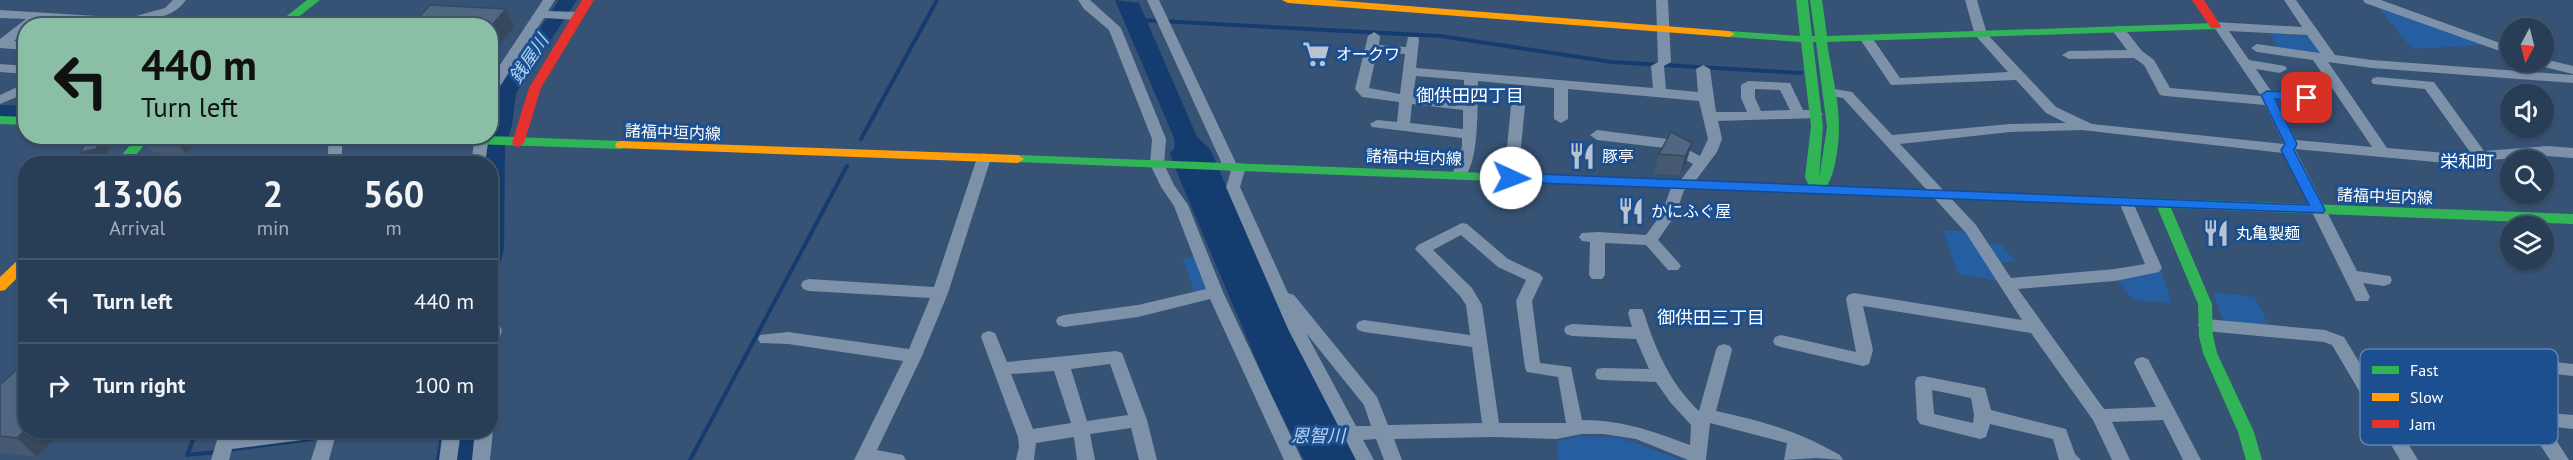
<!DOCTYPE html>
<html lang="en">
<head>
<meta charset="utf-8">
<style>
	body { margin:0; font-family:"PT Sans","Noto Sans JP",sans-serif; background:#30455d; color:#f1f3f6; height:100vh; display:flex; flex-direction:column; font-size:22px; white-space:nowrap }
	* { box-sizing:border-box; margin:0 }
	p { font-size:20px; color:#a5aeba }
	.icon { flex:none; width:33px; height:33px; fill:none; stroke:currentColor; stroke-width:2; stroke-linecap:round; stroke-linejoin:round }
	.map { position:relative; flex:1; overflow:hidden }
	.details { position:absolute; left:18px; top:156px; width:480px; height:282px; display:flex; flex-direction:column; background:#283e57; border-radius:24px; box-shadow:0 2px 4px #0004,0 0 0 2px #44576d }
	.details>* { flex:none }
	.banner { position:absolute; left:18px; top:18px; width:480px; height:126px; border-radius:24px; box-shadow:0 2px 4px #0004,0 0 0 2px #44576d; background:#8abfa5; color:#111; overflow:hidden }
	.needle { width:39px; rotate:187deg }
	.buttons { position:absolute; left:2500px; top:18px; display:grid; gap:12px }
	.buttons a { display:grid; place-items:center; width:54px; height:54px; border-radius:50%; background:#283e57; box-shadow:0 2px 4px #0004,0 0 0 2px #44576d; font-size:30px }
	.pin { position:absolute; display:grid; place-items:center; width:51px; height:51px; color:#fff; margin:-26px; border-radius:12px; box-shadow:0 3px 9px #0006 }
	.me { position:absolute; width:66px; margin:-33px; rotate:92deg; stroke-linejoin:round; filter:drop-shadow(0 0 4px #0008) }
	.turn { display:flex; align-items:center; gap:21px; height:126px; padding:0 24px; font-size:27px }
	.turn .icon { width:78px; height:78px; stroke-width:2.5 }
	.turn b { display:block; font-size:42px; line-height:51px }
	.eta { display:flex; justify-content:space-evenly; align-items:center; height:102px; text-align:center }
	.eta b { font-size:36px; font-weight:700; line-height:42px }
	ul { padding:0; list-style:none }
	li { display:flex; align-items:center; gap:18px; height:84px; padding:0 24px; border-top:2px solid #44576d }
	li div { flex:1 }
	li b { display:block; font-size:22px }
	li em { font-style:normal }
	.map>svg:first-child { display:block }
	.green { fill:#265fa1 }
	.water { fill:#153c6e }
	.lines { fill:none; stroke-linecap:round; stroke-linejoin:round }
	.stream { stroke:#153c6e; stroke-width:4 }
	.river { fill:#153c6e; fill-rule:evenodd }
	.street { fill:#7d92a8; fill-rule:evenodd }
	.fast { fill:#30b455; fill-rule:evenodd }
	.slow { fill:#ff9f0a; fill-rule:evenodd }
	.jam { fill:#e5322d; fill-rule:evenodd }
	.wall { fill:#455971 }
	.shaded-wall { fill:#38485c }
	.building { fill:#506783; stroke:#38485c; stroke-width:1.5 }
	.route { fill:#1a73e8; stroke:#114b97; stroke-width:1.5 }
	.labels { text-anchor:middle; stroke-width:6; stroke-linejoin:round; paint-order:stroke }
	.poi-label { font-size:16px; fill:#fff; stroke:#1b4f8f; text-anchor:start }
	.street-label { font-size:16px; fill:#fff; stroke:#1b4f8f }
	.water-label { font-size:18px; font-style:italic; fill:#b5d3f5; stroke:#1b4f8f }
	.neighbourhood-label { font-size:18px; fill:#fff; stroke:#1b4f8f }
	.key { fill:#1b4f8f; stroke:#5f84b1; stroke-width:1.5 }
	.key-label { font-size:16px; fill:#fff }
</style>
</head>
<body>
<div class="map">
<svg width="2573" height="460" viewBox="0 0 2573 460">
	<rect width="100%" height="100%" fill="#365274"/>
	<path class="green" d="M 2379,8 L 2484,45 L 2412,49 Z
		M 2269,33 L 2312,37 L 2326,57 L 2281,51 Z
		M 1943,231 L 1968,231 L 1978,245 L 2001,244 L 2015,261 L 1991,264 L 2002,281 L 1958,274 Z
		M 1195,256 L 1205,289 L 1194,291 L 1183,259 Z
		M 2161,270 L 2172,303 L 2133,300 L 2115,278 Z
		M 2213,292 L 2255,297 L 2269,326 L 2228,322 L 2222,318 Z
		M 1581,436 L 1621,438 L 1682,460 L 1558,460 L 1557,441 Z"/>
	<path class="water" d="M 1115,0 L 1139,3 L 1197,137 L 1210,149 L 1287,325 L 1357,460 L 1304,460 L 1268,388 L 1178,175 L 1170,154 L 1175,147 L 1174,138 Z"/>
	<g class="lines">
		<path class="stream" d="M 1141,20 L 1440,36 L 1612,62 L 1801,73
			M 861,139 L 937,0
			M 218,164 L 260,157 L 300,158 L 304,164
			M 197,430 L 187,455 L 217,452
			M 331,436 L 373,430
			M 227,450 L 312,439
			M 438,460 L 443,430
			M 690,460 L 847,166"/>
		<path class="river" d="M 559,0 L 577,0 L 516,93 L 512,125 L 505,147 L 504,249 L 498,271 L 490,273 L 490,164 L 483,164 L 483,147 L 487,136 L 490,136 L 496,93 Z
			M 0,105 L 26,106 L 26,119 L 0,117 Z
			M 458,430 L 485,430 L 481,460 L 455,460 L 460,434 Z"/>
		<path class="street" d="M 173,0 L 186,0 C 170,21 155,14 134,26 L 40,20 L 34,26 L 26,26 L 26,32 L 14,41 L 26,42 L 26,50 L 0,48 L 0,39 L 26,19 L 0,18 L 0,10 L 129,18 L 165,8 Z
			M 543,0 L 555,0 L 548,11 L 577,12 L 583,16 L 577,20 L 544,18 L 500,86 L 497,97 L 490,101 L 490,80 Z
			M 1078,0 L 1090,0 L 1121,28 L 1166,139 L 1164,164 L 1174,185 L 1188,205 L 1223,292 L 1302,460 L 1284,460 L 1210,299 L 1138,317 L 1064,327 L 1058,325 L 1056,321 L 1058,317 L 1064,315 L 1138,305 L 1206,289 L 1174,206 L 1161,187 L 1150,164 L 1152,139 L 1109,30 L 1084,9 Z
			M 1147,0 L 1159,0 L 1236,163 L 1244,164 L 1246,167 L 1240,187 L 1288,293 L 1294,295 L 1377,397 L 1388,425 L 1482,423 L 1472,347 L 1364,332 L 1358,330 L 1356,326 L 1358,322 L 1364,320 L 1470,335 L 1466,305 L 1460,296 L 1415,249 L 1418,245 L 1462,223 L 1467,224 L 1508,259 L 1540,274 L 1543,278 L 1532,301 L 1540,363 L 1571,367 L 1582,420 C 1623,420 1652,431 1690,445 L 1691,425 L 1670,402 L 1656,382 L 1603,380 L 1597,379 L 1595,374 L 1597,369 L 1603,368 L 1649,369 L 1636,339 L 1572,336 L 1566,334 L 1564,330 L 1566,326 L 1572,324 L 1632,327 L 1628,313 L 1630,309 L 1642,309 L 1644,313 C 1656,351 1670,383 1699,411 L 1716,350 L 1718,346 L 1724,344 L 1730,346 L 1732,350 L 1716,411 C 1765,422 1796,430 1840,455 L 1843,460 L 1816,458 L 1784,460 L 1787,443 L 1710,423 L 1706,460 L 1688,460 L 1636,439 L 1603,434 L 1581,434 L 1557,439 L 1491,437 L 1394,439 L 1402,460 L 1384,460 L 1376,439 L 1363,440 L 1374,460 L 1356,460 L 1288,329 L 1226,187 L 1231,171 L 1225,169 L 1223,166 ZM 1461,235 L 1498,267 L 1526,280 L 1516,301 L 1525,368 L 1527,372 L 1558,377 L 1566,423 L 1499,423 L 1482,305 L 1472,288 L 1433,250 ZM 1306,333 L 1364,405 L 1371,426 L 1356,426 Z
			M 1656,0 L 1668,0 L 1671,62 L 1664,66 L 1666,89 L 1698,92 L 1696,69 L 1703,65 L 1710,69 L 1716,112 L 1747,112 L 1741,98 L 1741,85 L 1748,81 L 1790,83 L 1803,110 L 1816,110 L 1823,114 L 1816,118 L 1718,121 L 1722,139 L 1717,152 L 1690,188 L 1684,190 L 1676,214 L 1658,240 L 1678,262 L 1681,266 L 1678,270 L 1668,270 L 1646,245 L 1605,243 L 1605,275 L 1602,279 L 1592,279 L 1589,275 L 1590,242 L 1582,241 L 1579,237 L 1582,233 L 1598,232 L 1646,235 L 1662,213 L 1673,182 L 1680,181 L 1693,164 L 1665,148 L 1597,140 L 1590,135 L 1597,130 L 1668,139 L 1700,156 L 1708,139 L 1699,101 L 1568,89 L 1568,119 L 1561,123 L 1554,119 L 1554,88 L 1478,81 C 1477,100 1481,174 1459,180 L 1452,175 L 1462,147 L 1462,138 L 1372,127 L 1370,124 L 1377,120 L 1397,122 L 1399,102 L 1362,97 L 1355,89 L 1368,36 L 1374,32 L 1380,36 L 1379,45 L 1406,47 L 1408,37 L 1418,37 L 1419,40 L 1416,68 L 1653,88 L 1651,66 L 1658,62 ZM 1377,52 L 1405,54 L 1400,94 L 1369,88 ZM 1416,76 L 1464,80 L 1464,101 L 1413,95 ZM 1755,89 L 1780,90 L 1790,110 L 1761,111 L 1755,98 ZM 1412,104 L 1463,110 L 1463,129 L 1410,123 Z
			M 1965,0 L 1977,0 L 1987,34 L 2056,107 L 2092,124 L 2284,144 L 2265,105 L 2165,96 L 2160,95 L 2144,65 L 2134,58 L 2069,59 L 2062,55 L 2069,51 L 2127,50 L 2112,30 L 2118,26 L 2123,27 L 2142,51 L 2154,60 L 2170,88 L 2261,96 L 2216,30 L 2209,26 L 2215,22 L 2302,27 L 2284,0 L 2296,0 L 2335,55 L 2372,60 L 2573,75 L 2573,83 L 2372,68 L 2328,62 L 2387,148 L 2446,153 L 2470,152 L 2425,89 L 2373,84 L 2371,81 L 2373,78 L 2378,77 L 2434,82 L 2484,151 L 2547,146 L 2573,148 L 2573,158 L 2547,156 L 2446,163 L 2295,149 L 2357,271 L 2390,276 L 2392,280 L 2390,284 L 2384,286 L 2363,283 L 2370,297 L 2368,301 L 2356,301 L 2354,297 L 2283,153 L 2082,130 L 2010,132 L 1900,144 L 1976,225 L 2011,278 L 2115,269 L 2145,264 L 2119,202 L 2126,197 L 2131,198 L 2162,268 L 2159,272 L 2115,281 L 2018,289 L 2104,409 L 2156,407 L 2134,363 L 2136,359 L 2142,357 L 2148,359 L 2201,460 L 2183,460 L 2163,420 L 2112,422 L 2130,460 L 2112,460 L 2093,420 L 2031,333 L 1863,306 L 1873,350 L 1869,364 L 1863,366 L 1781,347 L 1775,345 L 1773,341 L 1775,337 L 1781,335 L 1856,352 L 1846,299 L 1848,295 L 1854,293 L 2022,320 L 1966,233 L 1843,98 L 1824,95 L 1822,92 L 1829,88 L 1852,92 L 1892,135 L 2010,124 L 2066,123 L 2046,113 L 2016,80 L 1891,85 L 1860,39 L 1861,36 L 1871,36 L 1900,78 L 2008,72 L 1975,35 ZM 2229,31 L 2307,35 L 2320,53 L 2257,44 L 2251,48 L 2257,52 L 2313,60 L 2372,147 L 2296,140 L 2276,100 L 2307,102 L 2314,98 L 2307,94 L 2271,91 L 2256,69 L 2280,73 L 2287,69 L 2285,66 L 2249,60 Z
			M 2363,0 L 2381,0 L 2511,47 L 2511,55 L 2365,3 Z
			M 2544,59 L 2573,66 L 2573,74 L 2536,65 L 2534,62 L 2544,62 Z
			M 0,64 L 26,66 L 26,74 L 0,72 Z
			M 26,83 L 26,93 L 0,104 L 0,95 Z
			M 1518,102 L 1525,106 L 1518,178 L 1511,183 L 1504,178 L 1511,106 Z
			M 329,136 L 343,136 L 341,164 L 327,164 Z
			M 475,136 L 489,136 L 485,164 L 471,164 Z
			M 984,153 L 991,158 L 948,293 L 922,356 L 877,450 L 903,455 L 906,460 L 854,460 L 903,361 L 788,344 L 760,343 L 758,339 L 760,335 L 788,332 L 909,349 L 930,298 L 809,291 L 803,289 L 801,285 L 803,281 L 809,279 L 934,287 L 977,158 Z
			M 2206,319 L 2325,330 L 2344,337 L 2418,460 L 2400,460 L 2332,345 L 2324,342 L 2206,331 L 2200,329 L 2198,325 L 2200,321 Z
			M 494,324 L 500,326 L 502,330 L 496,353 L 490,355 L 490,325 Z
			M 989,331 L 995,333 L 1007,362 L 1116,351 L 1122,353 L 1147,420 L 1157,460 L 1139,460 L 1131,428 L 1090,434 L 1095,460 L 1077,460 L 1074,437 L 1036,443 L 1034,460 L 1016,460 L 1019,447 L 1018,437 L 981,337 L 983,333 ZM 1110,364 L 1128,415 L 1087,421 L 1071,369 ZM 1054,371 L 1071,423 L 1033,429 L 1011,374 Z
			M 2494,355 L 2573,364 L 2573,376 L 2508,369 L 2537,412 L 2573,415 L 2573,429 L 2547,426 L 2569,460 L 2550,460 L 2486,361 L 2488,357 Z
			M 1923,376 L 1985,388 L 1991,410 L 2066,429 L 2075,454 L 2081,460 L 2059,460 L 2053,439 L 1990,424 L 1986,437 L 1980,439 L 1920,424 L 1917,419 L 1915,382 L 1917,377 ZM 1932,390 L 1971,398 L 1974,415 L 1973,423 L 1934,414 Z
			M 490,426 L 493,430 L 490,460 L 472,460 L 475,430 L 490,430 Z
			M 220,430 L 237,430 L 236,435 L 268,430 L 337,430 L 329,460 L 311,460 L 318,438 L 232,449 L 229,460 L 211,460 Z
			M 443,430 L 461,430 L 457,460 L 439,460 Z"/>
		<path class="fast" d="M 307,0 L 320,0 L 287,26 L 274,26 Z
			M 1796,0 L 1808,0 L 1812,36 L 1815,36 L 1810,0 L 1822,0 L 1827,36 L 2215,23 L 2221,26 L 2215,29 L 1827,42 C 1831,70 1839,99 1839,127 C 1839,142 1835,199 1812,193 L 1805,177 L 1811,126 L 1801,42 L 1729,37 L 1723,34 L 1729,31 L 1800,36 ZM 1813,42 L 1816,42 L 1827,127 L 1819,179 L 1823,126 Z
			M 0,116 L 26,117 L 26,125 L 0,124 Z
			M 138,136 L 152,136 L 128,164 L 114,164 Z
			M 341,136 L 487,136 L 621,141 L 627,145 L 621,149 L 347,140 Z
			M 1018,155 L 1647,179 L 1654,183 L 1647,187 L 1013,162 L 1012,159 Z
			M 2011,193 L 2573,214 L 2573,224 L 2171,208 L 2212,304 L 2213,336 L 2217,353 L 2254,432 L 2262,460 L 2246,460 L 2238,432 L 2203,353 L 2199,336 L 2198,304 L 2157,207 L 2006,200 L 2004,197 L 2006,194 Z"/>
		<path class="slow" d="M 1282,0 L 1332,0 L 1729,31 L 1735,34 L 1729,37 L 1288,3 Z
			M 621,141 L 1018,155 L 1024,159 L 1018,163 L 617,148 L 615,145 L 617,142 Z
			M 26,255 L 26,269 L 5,290 L 0,291 L 0,277 L 21,257 Z"/>
		<path class="jam" d="M 582,0 L 594,0 L 541,88 L 524,143 L 518,147 L 514,146 L 512,143 L 529,88 Z
			M 2192,0 L 2204,0 L 2221,26 L 2219,28 L 2211,28 Z
			M 1647,179 L 2011,193 L 2018,197 L 2011,201 L 1642,186 L 1640,183 L 1642,180 Z"/>
	</g>
	<path class="wall" d="M 146,143 L 196,143 L 186,154 L 154,153 Z
		M 1692,143 L 1686,163 L 1680,175 L 1654,174 L 1659,154 Z
		M 0,385 L 37,457 L 0,453 Z"/>
	<path class="shaded-wall" d="M 506,9 L 514,27 L 491,55 L 496,65 L 490,72 L 490,27 Z
		M 102,136 L 109,136 L 112,141 L 104,160 L 89,162 L 81,152 Z
		M 185,136 L 191,136 L 196,143 L 186,154 L 178,144 Z
		M 1692,143 L 1686,163 L 1680,175 L 1685,156 Z
		M 26,429 L 26,430 L 63,430 L 37,457 L 17,438 Z"/>
	<path class="building" d="M 430,5 L 506,9 L 490,27 L 490,26 L 411,26 Z
		M 1671,132 L 1692,143 L 1685,156 L 1659,154 Z
		M 88,136 L 102,136 L 96,149 L 81,152 Z
		M 153,136 L 185,136 L 178,144 L 146,143 Z
		M 26,361 L 26,429 L 17,438 L 0,436 L 0,385 Z"/>
	<path class="route" d="M 2267,91 L 2307,94 L 2313,98 L 2307,102 L 2275,99 L 2297,144 L 2294,150 L 2325,210 L 2323,213 L 1511,182 L 1505,178 L 1511,173 L 2309,205 L 2281,150 L 2285,144 L 2261,95 Z"/>
	<defs>
		<symbol id="supermarket-bare" viewBox="-9 -9 18 18"><path d="M-6-5.5h2.5l.6 2H6L4.5 2H-2.5L-4.4-4H-6ZM-1.5 3.2a1.3 1.3 0 1 0 .1 0ZM3 3.2a1.3 1.3 0 1 0 .1 0Z" fill="#b9c2ce" stroke="#1b4f8f" stroke-width="2.5" paint-order="stroke"/></symbol>
		<symbol id="restaurant-bare" viewBox="-9 -9 18 18"><path d="M-5-6h1v4h1v-4h1v4h1v-4h1v5L-1.5 .5V6h-2V.5L-5-1ZM5-6V6H3V1.5H1.5Q1.5-4 5-6Z" fill="#b9c2ce" stroke="#1b4f8f" stroke-width="2.5" paint-order="stroke"/></symbol>
	</defs>
	<g fill-rule="evenodd">
		<use href="#supermarket-bare" x="1297" y="35" width="38" height="38"/>
		<use href="#restaurant-bare" x="1563" y="137" width="38" height="38"/>
		<use href="#restaurant-bare" x="1612" y="192" width="38" height="38"/>
		<use href="#restaurant-bare" x="2197" y="214" width="38" height="38"/>
	</g>
	<g class="labels">
		<g class="poi-label">
			<text x="1336" y="60">オークワ</text>
			<text x="1602" y="162">豚亭</text>
			<text x="1651" y="217">かにふぐ屋</text>
			<text x="2236" y="239">丸亀製麺</text>
		</g>
		<g class="street-label">
			<text transform="translate(673 132) rotate(2)" y="6">諸福中垣内線</text>
			<text transform="translate(1414 157) rotate(2)" y="6">諸福中垣内線</text>
			<text transform="translate(2385 196) rotate(2)" y="6">諸福中垣内線</text>
		</g>
		<g class="water-label">
			<text transform="translate(529 59) rotate(-56)" y="6">銭屋川</text>
			<text x="1318" y="442">恩智川</text>
		</g>
		<g class="neighbourhood-label">
			<text x="1470" y="102">御供田四丁目</text>
			<text x="2467" y="168">栄和町</text>
			<text x="1711" y="324">御供田三丁目</text>
		</g>
	</g>
	<rect x="2360" y="349" width="198" height="96" rx="9" class="key"/>
	<rect x="2372" y="366" width="27" height="8" fill="#30b455"/>
	<rect x="2372" y="393" width="27" height="8" fill="#ff9f0a"/>
	<rect x="2372" y="420" width="27" height="8" fill="#e5322d"/>
	<g class="key-label">
		<text x="2410" y="376">Fast</text>
		<text x="2410" y="403">Slow</text>
		<text x="2410" y="430">Jam</text>
	</g>
</svg>
<div class="buttons">
<a><svg class="needle" viewBox="-14 -14 28 28"><path d="M0-13l5 13h-10z" fill="#e53935"/><path d="M0 13l5-13h-10z" fill="#a5aeba"/></svg></a>
<a><svg class="icon" aria-label="sound" viewBox="0 0 24 24"><path d="M4 9h4l5-4v14l-5-4H4zM17 9q2 3 0 6"/></svg></a>
<a><svg class="icon" aria-label="search" viewBox="0 0 24 24"><circle cx="10" cy="10" r="6"/><path d="M15 15l6 6"/></svg></a>
<a><svg class="icon" aria-label="layers" viewBox="0 0 24 24"><path d="M12 4l9 5-9 5-9-5zM3 14l9 5 9-5"/></svg></a>
</div>
<div class="pin" style="left:2307px;top:98px;background:#d93025"><svg class="icon" aria-label="arrive" viewBox="0 0 24 24"><path d="M6 21V4h12l-3 4 3 4H6"/></svg></div>
<svg class="me" style="left:1511px;top:178px" viewBox="-20 -20 40 40"><circle r="19" fill="#fff"/><path d="M0-13L10 11 0 6-10 11z" fill="#1a73e8"/></svg>
<div class="banner">
<div class="turn"><svg class="icon" aria-label="left" viewBox="0 0 24 24"><path d="M17 20v-9H6M10 6l-5 5 5 5"/></svg><div><b>440 m</b>Turn left</div></div>
</div>
<section class="details">
<div class="eta">
<div><b>13:06</b><p>Arrival</p></div>
<div><b>2</b><p>min</p></div>
<div><b>560</b><p>m</p></div>
</div>
<ul>
<li><svg class="icon" aria-label="left" viewBox="0 0 24 24"><path d="M17 20v-9H6M10 6l-5 5 5 5"/></svg><div><b>Turn left</b></div><em>440 m</em></li>
<li><svg class="icon" aria-label="right" viewBox="0 0 24 24"><path d="M7 20v-9h11M14 6l5 5-5 5"/></svg><div><b>Turn right</b></div><em>100 m</em></li>
</ul>
</section>
</div>
</body>
</html>
